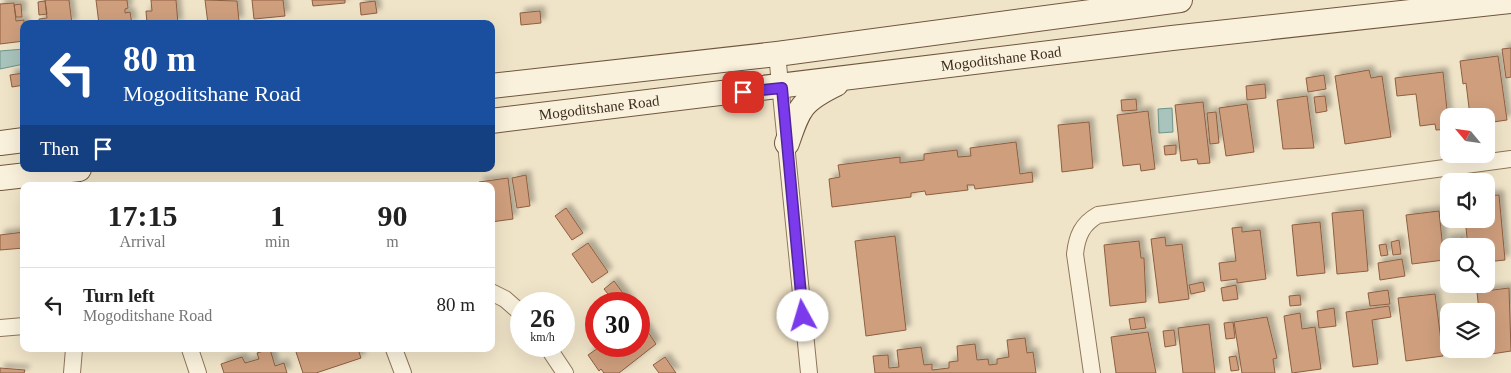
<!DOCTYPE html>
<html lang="en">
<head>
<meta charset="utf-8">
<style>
	body { margin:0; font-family:Georgia,serif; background:#f2f2f2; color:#222; height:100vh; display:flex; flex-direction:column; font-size:19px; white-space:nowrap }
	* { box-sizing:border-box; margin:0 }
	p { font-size:16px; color:#767676 }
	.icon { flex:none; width:28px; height:28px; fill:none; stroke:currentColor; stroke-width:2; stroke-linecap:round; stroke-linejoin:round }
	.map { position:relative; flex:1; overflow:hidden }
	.side { position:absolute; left:20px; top:182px; width:475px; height:170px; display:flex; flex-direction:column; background:#fff; border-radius:10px; box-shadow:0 5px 20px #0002 }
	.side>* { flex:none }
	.banner { position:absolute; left:20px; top:20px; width:475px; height:152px; border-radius:10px; box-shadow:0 5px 20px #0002; background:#1a4fa0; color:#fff; overflow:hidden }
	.needle { width:32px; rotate:299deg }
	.buttons { position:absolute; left:1440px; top:108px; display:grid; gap:10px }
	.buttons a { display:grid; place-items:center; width:55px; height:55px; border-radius:10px; background:#fff; box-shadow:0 5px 20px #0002; font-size:25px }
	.speed { position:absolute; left:510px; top:292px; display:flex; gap:10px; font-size:25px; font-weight:700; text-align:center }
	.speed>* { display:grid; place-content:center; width:65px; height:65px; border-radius:50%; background:#fff; box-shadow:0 5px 20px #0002; line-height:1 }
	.speed small { font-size:12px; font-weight:400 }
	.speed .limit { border:8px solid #d22; background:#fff; color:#111 }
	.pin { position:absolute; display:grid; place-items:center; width:42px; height:42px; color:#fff; margin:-21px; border-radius:10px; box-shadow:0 2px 8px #0006 }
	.me { position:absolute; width:55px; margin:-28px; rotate:354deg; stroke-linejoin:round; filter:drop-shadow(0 0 4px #0008) }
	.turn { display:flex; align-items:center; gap:18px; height:105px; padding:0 20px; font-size:22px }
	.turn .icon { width:65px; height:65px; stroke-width:2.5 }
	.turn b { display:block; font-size:35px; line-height:42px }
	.then { display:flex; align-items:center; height:48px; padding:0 20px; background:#0003; gap:10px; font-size:19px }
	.eta { display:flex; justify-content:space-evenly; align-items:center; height:85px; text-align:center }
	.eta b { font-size:30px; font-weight:700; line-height:35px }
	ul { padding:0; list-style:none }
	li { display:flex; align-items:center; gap:15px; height:75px; padding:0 20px; border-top:1px solid #e0e0e0 }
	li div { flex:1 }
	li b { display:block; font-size:19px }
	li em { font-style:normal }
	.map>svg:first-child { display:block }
	.water { fill:#a9c4bc; stroke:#6f938a }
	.building { fill:#cf9f7d; stroke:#8d5f41; filter:url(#shadow) }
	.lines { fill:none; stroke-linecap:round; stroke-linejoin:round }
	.street-casing { stroke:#8d765c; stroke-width:18 }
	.secondary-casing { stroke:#6f573f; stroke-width:26 }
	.street { stroke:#faf1dc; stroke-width:16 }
	.secondary { stroke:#faf1dc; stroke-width:24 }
	.route-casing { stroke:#51269a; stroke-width:12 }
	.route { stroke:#7c3aed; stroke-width:9 }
	.labels { text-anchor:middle; stroke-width:4; stroke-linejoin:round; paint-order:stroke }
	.street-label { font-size:15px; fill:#3d2e20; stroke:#f7eed8 }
</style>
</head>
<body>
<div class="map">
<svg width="1511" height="373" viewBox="0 0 1511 373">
	<defs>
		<filter id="shadow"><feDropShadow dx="4.5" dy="-4.5" stdDeviation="2.5" flood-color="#0004"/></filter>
	</defs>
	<rect width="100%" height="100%" fill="#f0e4c8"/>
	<path class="water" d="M 24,49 L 24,64 L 0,69 L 0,51 Z
		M 1172,108 L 1173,132 L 1159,133 L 1158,109 Z"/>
	<path class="building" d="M 45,0 L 69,0 L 72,24 L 39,24 L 39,19 L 47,18 Z
		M 96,0 L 127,0 L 128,8 L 125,9 L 125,13 L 130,12 L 132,24 L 99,24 Z
		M 151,0 L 176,0 L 178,24 L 147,24 L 146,11 L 152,11 Z
		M 205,0 L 237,1 L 239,21 L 208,24 Z
		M 252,0 L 283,0 L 285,16 L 254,19 Z
		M 312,0 L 345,0 L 345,3 L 313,6 Z
		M 45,1 L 47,14 L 39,15 L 38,2 Z
		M 375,1 L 377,13 L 361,15 L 360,3 Z
		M 14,3 L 16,21 L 24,20 L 24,41 L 0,44 L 0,4 Z
		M 21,4 L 22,17 L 16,17 L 14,5 Z
		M 540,11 L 541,23 L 521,25 L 520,13 Z
		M 1511,48 L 1511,77 L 1506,78 L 1502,49 Z
		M 1498,56 L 1507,120 L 1486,123 L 1486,116 L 1470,116 L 1466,83 L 1463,84 L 1460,61 Z
		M 1369,70 L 1371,78 L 1382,76 L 1391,137 L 1345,144 L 1335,76 Z
		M 1443,72 L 1449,129 L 1436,130 L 1435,124 L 1420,126 L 1416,94 L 1397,96 L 1395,78 Z
		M 24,73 L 24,85 L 12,87 L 10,75 Z
		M 1324,75 L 1326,89 L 1308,92 L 1306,78 Z
		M 1265,84 L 1266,98 L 1247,100 L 1246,86 Z
		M 1307,96 L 1314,148 L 1283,149 L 1277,100 Z
		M 1325,96 L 1327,111 L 1316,113 L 1314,97 Z
		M 1136,99 L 1137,110 L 1122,111 L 1121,100 Z
		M 1203,102 L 1210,163 L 1198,164 L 1197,159 L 1181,161 L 1175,105 Z
		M 1247,104 L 1254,152 L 1226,156 L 1219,108 Z
		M 1148,111 L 1155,169 L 1141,171 L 1140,164 L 1123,166 L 1117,115 Z
		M 1216,112 L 1219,143 L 1210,144 L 1207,113 Z
		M 1089,122 L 1093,168 L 1062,172 L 1058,125 Z
		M 1016,142 L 1020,174 L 1032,172 L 1033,182 L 975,189 L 974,185 L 967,185 L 968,190 L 926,195 L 925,191 L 911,193 L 911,197 L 832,207 L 829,179 L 840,177 L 838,165 L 900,157 L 900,163 L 924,160 L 924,154 L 957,150 L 958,157 L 971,156 L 970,148 Z
		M 1176,145 L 1176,154 L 1165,155 L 1164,146 Z
		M 526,175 L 530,206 L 517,208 L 512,178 Z
		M 508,178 L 513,219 L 491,222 L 491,186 L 480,186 L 479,182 Z
		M 1499,195 L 1505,260 L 1486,262 L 1486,246 L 1468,246 L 1465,219 L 1486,219 L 1486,196 Z
		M 566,208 L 583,233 L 572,240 L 555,216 Z
		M 1363,210 L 1368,271 L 1337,274 L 1332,213 Z
		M 1439,211 L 1444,260 L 1412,264 L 1406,215 Z
		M 1320,222 L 1325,273 L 1297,276 L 1292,225 Z
		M 1242,227 L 1242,232 L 1260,230 L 1266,279 L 1237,283 L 1237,279 L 1221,281 L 1219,263 L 1236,261 L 1232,228 Z
		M 24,232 L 24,248 L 0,250 L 0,235 Z
		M 895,236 L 906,330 L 866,336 L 855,241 Z
		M 1165,237 L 1166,246 L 1182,244 L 1189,299 L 1159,303 L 1151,239 Z
		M 1463,238 L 1464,246 L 1449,246 L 1448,257 L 1445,240 Z
		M 1399,240 L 1401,254 L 1393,255 L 1391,242 Z
		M 1139,241 L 1141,258 L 1144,258 L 1146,302 L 1110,306 L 1104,245 Z
		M 588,243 L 608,272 L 592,283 L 572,254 Z
		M 1386,244 L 1388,255 L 1381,256 L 1379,245 Z
		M 1402,259 L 1405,276 L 1380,280 L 1378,263 Z
		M 614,281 L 631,304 L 616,304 L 604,289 Z
		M 1203,282 L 1205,291 L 1191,294 L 1189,285 Z
		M 1236,285 L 1238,299 L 1223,301 L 1221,288 Z
		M 1509,288 L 1511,351 L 1485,355 L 1486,311 L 1479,311 L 1477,292 Z
		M 1388,290 L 1390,304 L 1370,306 L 1368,293 Z
		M 1435,294 L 1443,356 L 1406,361 L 1398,298 Z
		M 1300,295 L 1301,305 L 1290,306 L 1289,296 Z
		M 1389,306 L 1391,317 L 1372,320 L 1378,364 L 1353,367 L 1346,312 Z
		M 1334,308 L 1336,326 L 1319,328 L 1317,311 Z
		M 1300,313 L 1302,329 L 1315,327 L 1321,369 L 1292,373 L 1284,316 Z
		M 1144,317 L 1146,328 L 1131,330 L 1129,319 Z
		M 1267,317 L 1277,358 L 1273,359 L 1275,373 L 1242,373 L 1234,322 Z
		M 1233,322 L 1235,338 L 1226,339 L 1224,323 Z
		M 1209,324 L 1215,373 L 1183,373 L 1178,328 Z
		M 644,326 L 656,344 L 619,373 L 604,373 L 601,369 L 599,371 L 588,355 L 601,346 L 639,346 L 639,329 Z
		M 1174,330 L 1176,345 L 1165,347 L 1163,331 Z
		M 1148,332 L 1156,373 L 1116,373 L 1111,337 Z
		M 1025,338 L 1027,353 L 1033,352 L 1036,373 L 875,373 L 873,356 L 888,355 L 889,368 L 899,367 L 897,350 L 921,347 L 924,365 L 932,364 L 932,370 L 949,368 L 949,362 L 958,361 L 957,346 L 975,344 L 977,360 L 988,359 L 989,365 L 997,364 L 997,359 L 1009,357 L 1007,340 Z
		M 270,349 L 275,366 L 284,363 L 287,373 L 224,373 L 221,364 L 242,357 L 245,363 L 259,359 L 257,353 Z
		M 295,349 L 358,349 L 361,358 L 316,373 L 303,373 Z
		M 1236,356 L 1239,370 L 1231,371 L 1229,357 Z
		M 665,357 L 676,373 L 659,373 L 653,365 Z
		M 0,368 L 25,370 L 24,373 L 0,373 Z"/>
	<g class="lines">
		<defs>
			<path id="street" d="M 777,54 L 809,373
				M 491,292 L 505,299 L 521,313
				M 0,328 L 24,326
				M 547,346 L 565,373
				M 190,349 L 198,373
				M 394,349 L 403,373
				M 72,373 L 74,349
				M 1092,373 L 1075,254 C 1077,236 1082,224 1098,215 L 1511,159"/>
			<g id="secondary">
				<path d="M 491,86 L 777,54 L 1180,0"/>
				<path id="s1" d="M 491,121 L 1172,38 L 1511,1"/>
				<path d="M 0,143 L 24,140"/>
				<path d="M 787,143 C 799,108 801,101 836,84"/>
				<path d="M 0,178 L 79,169"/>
			</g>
		</defs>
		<use href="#street" class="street-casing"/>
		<use href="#secondary" class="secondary-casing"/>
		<use href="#street" class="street"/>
		<use href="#secondary" class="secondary"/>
	</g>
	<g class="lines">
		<defs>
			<path id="route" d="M 743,92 L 782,88 L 803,316"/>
		</defs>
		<use href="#route" class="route-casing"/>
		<use href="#route" class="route"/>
	</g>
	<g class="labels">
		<g class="street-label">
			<text dy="5" stroke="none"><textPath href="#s1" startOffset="514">Mogoditshane Road</textPath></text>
			<text dy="5" stroke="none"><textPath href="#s1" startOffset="109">Mogoditshane Road</textPath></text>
		</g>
	</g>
</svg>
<div class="buttons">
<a><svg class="needle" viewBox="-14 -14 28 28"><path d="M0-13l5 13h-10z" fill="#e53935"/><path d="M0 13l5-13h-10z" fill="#767676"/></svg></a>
<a><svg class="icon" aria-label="sound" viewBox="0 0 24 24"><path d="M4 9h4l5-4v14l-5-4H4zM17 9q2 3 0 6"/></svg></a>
<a><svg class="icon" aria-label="search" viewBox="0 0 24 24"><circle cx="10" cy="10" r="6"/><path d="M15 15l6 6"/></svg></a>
<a><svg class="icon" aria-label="layers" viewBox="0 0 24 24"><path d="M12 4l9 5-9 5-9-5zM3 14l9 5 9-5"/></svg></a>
</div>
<div class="speed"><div>26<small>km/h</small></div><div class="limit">30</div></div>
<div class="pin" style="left:743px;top:92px;background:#d93025"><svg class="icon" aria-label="arrive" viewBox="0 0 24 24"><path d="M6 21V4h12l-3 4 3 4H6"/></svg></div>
<svg class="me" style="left:803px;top:316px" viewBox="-20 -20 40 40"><circle r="19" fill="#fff"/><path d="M0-13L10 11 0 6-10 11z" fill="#7c3aed"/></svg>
<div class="banner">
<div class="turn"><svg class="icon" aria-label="left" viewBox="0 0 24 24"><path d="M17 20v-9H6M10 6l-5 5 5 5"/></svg><div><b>80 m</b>Mogoditshane Road</div></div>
<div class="then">Then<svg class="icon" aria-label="arrive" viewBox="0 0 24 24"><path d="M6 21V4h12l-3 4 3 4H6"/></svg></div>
</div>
<section class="side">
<div class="eta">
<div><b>17:15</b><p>Arrival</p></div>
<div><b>1</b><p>min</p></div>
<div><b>90</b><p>m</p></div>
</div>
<ul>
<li><svg class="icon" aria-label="left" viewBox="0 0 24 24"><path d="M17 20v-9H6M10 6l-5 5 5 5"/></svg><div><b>Turn left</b><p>Mogoditshane Road</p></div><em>80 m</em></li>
</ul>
</section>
</div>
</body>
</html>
